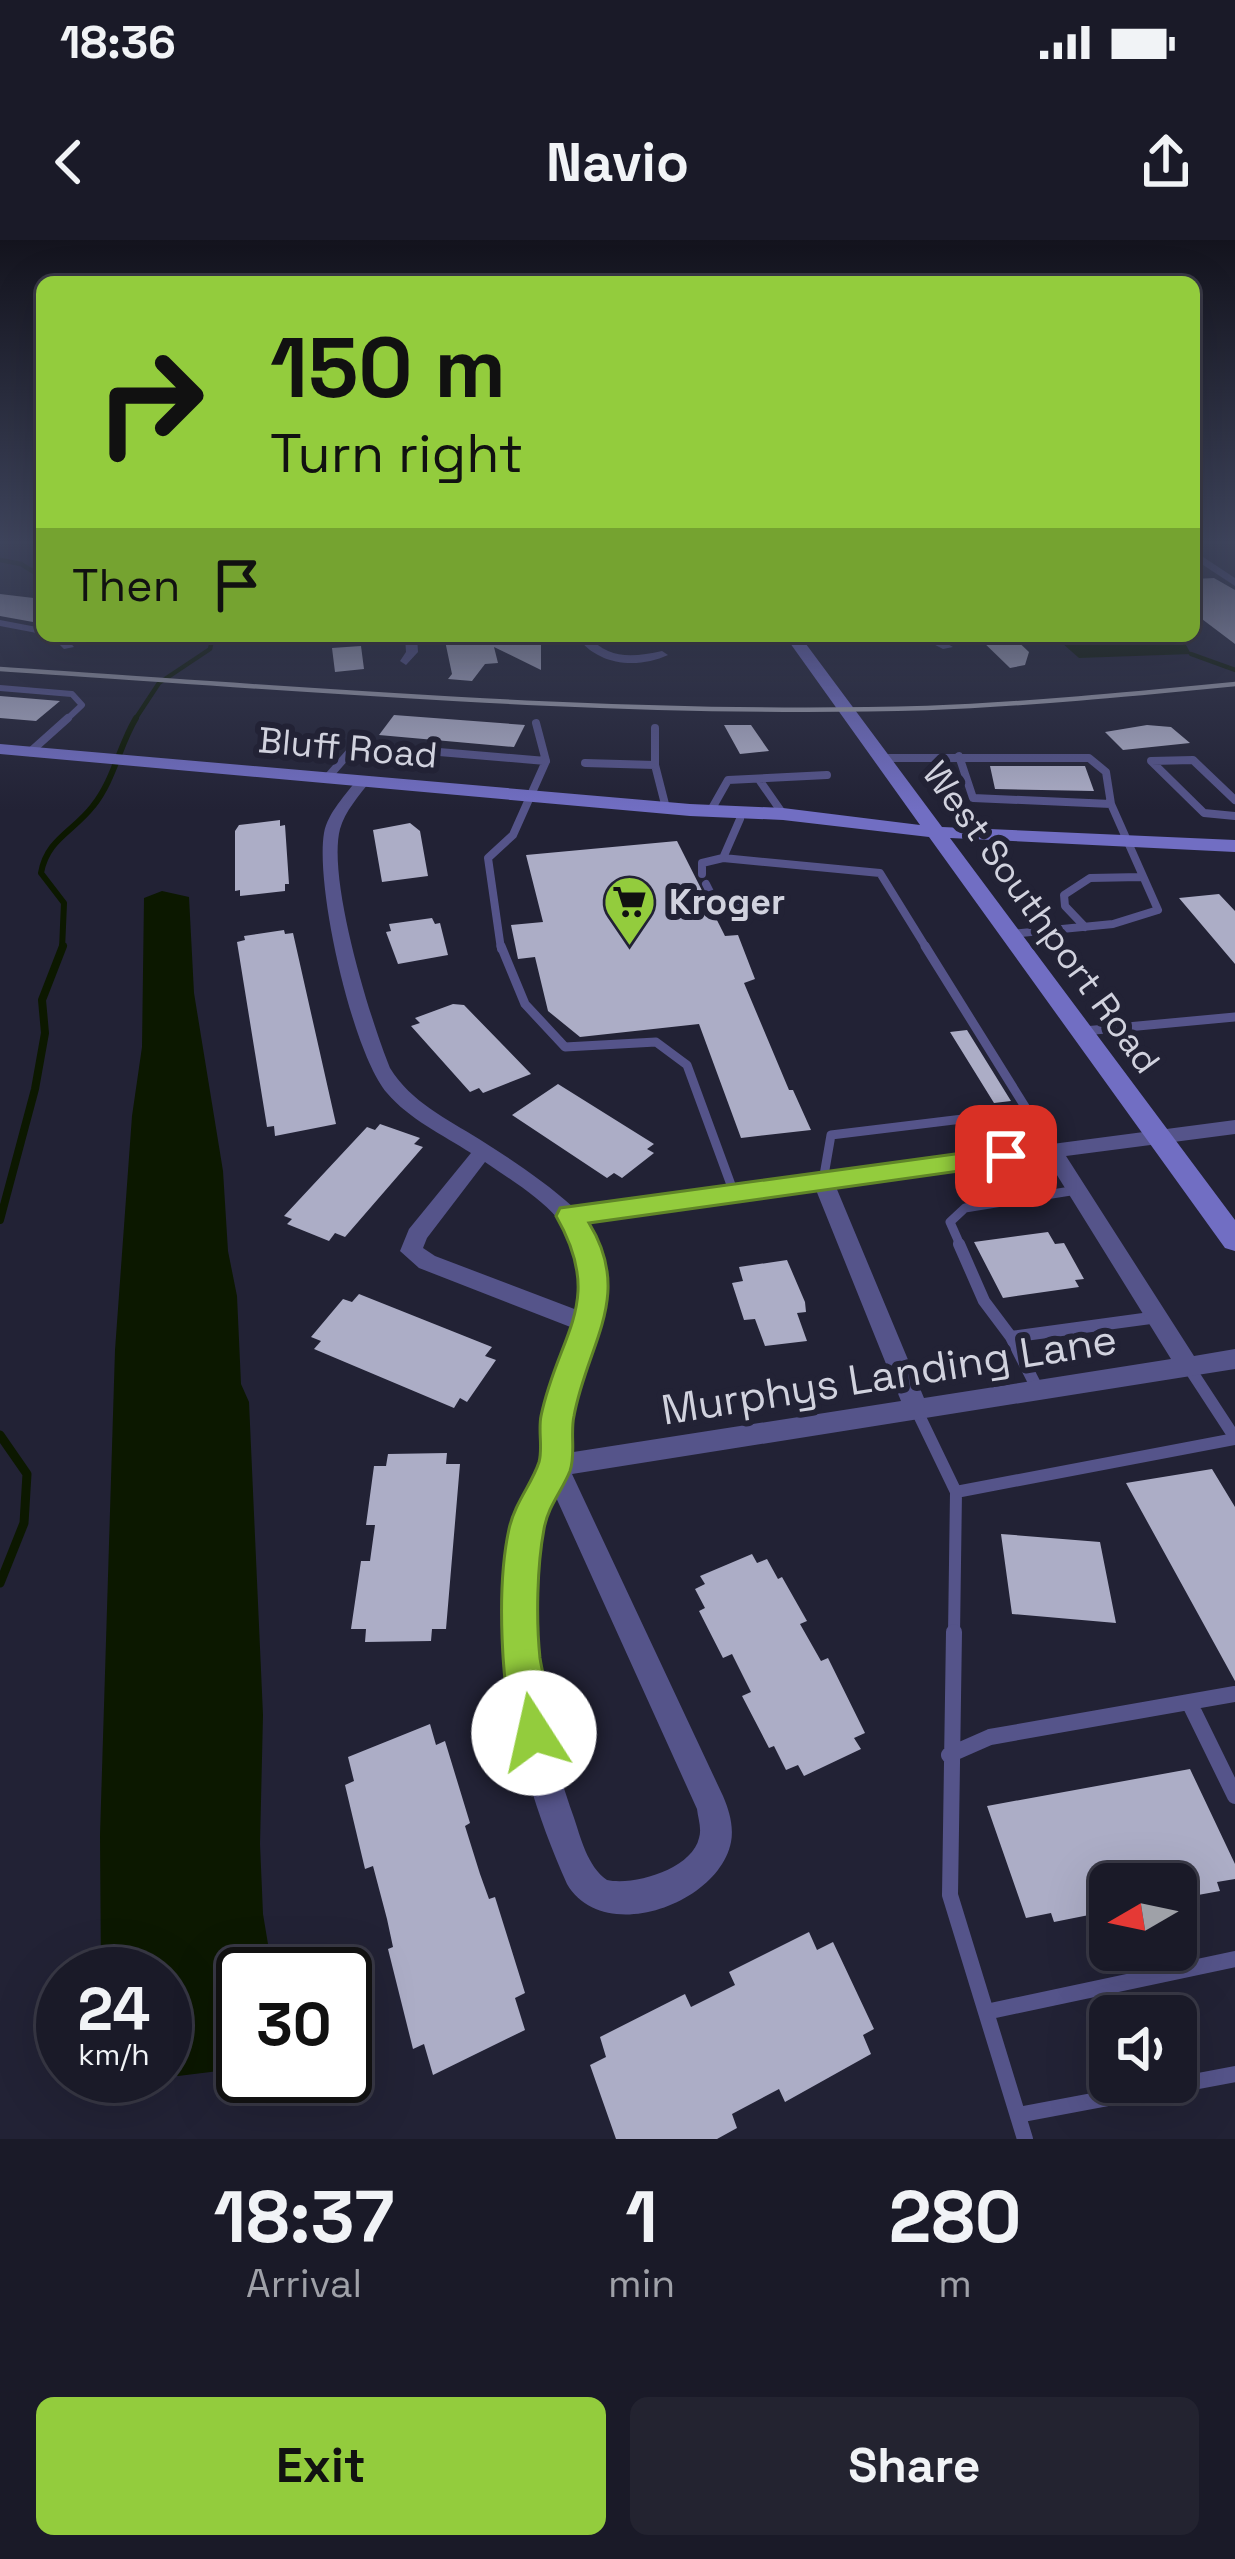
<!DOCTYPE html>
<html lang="en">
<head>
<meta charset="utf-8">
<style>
	body { margin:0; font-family:"Space Grotesk",sans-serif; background:#232330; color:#f1f3f6; height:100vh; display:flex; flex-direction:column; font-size:45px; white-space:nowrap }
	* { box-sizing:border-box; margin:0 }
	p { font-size:39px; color:#9fa1a8 }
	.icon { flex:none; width:66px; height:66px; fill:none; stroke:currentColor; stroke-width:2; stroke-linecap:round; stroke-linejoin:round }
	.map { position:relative; height:1899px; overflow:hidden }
	.side { display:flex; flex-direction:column; background:#1a1a28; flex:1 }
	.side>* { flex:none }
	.top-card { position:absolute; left:36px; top:36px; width:1164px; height:366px; border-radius:18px; box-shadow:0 12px 48px #0002,0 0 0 3px #383845; background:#93cc3d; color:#111; overflow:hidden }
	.needle { width:78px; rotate:261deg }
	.controls { position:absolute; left:1089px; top:1623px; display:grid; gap:24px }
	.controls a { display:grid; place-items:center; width:108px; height:108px; border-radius:18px; background:#1a1a28; box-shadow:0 12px 48px #0002,0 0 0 3px #383845; font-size:60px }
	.speed { position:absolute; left:36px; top:1707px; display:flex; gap:24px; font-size:60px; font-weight:700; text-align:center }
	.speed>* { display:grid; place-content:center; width:156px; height:156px; border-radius:50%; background:#1a1a28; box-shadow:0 12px 48px #0002,0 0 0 3px #383845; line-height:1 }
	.speed small { font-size:30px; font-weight:400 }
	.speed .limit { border:6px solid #111; border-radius:18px; background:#fff; color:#111 }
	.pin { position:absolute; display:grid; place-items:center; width:102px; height:102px; color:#fff; margin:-51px; border-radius:24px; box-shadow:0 6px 18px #0006 }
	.me { position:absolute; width:132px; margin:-66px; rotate:350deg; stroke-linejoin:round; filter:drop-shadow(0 0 9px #0008) }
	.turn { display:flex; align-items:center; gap:42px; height:252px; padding:0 36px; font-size:54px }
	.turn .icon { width:156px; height:156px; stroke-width:2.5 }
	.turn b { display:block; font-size:84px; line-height:102px }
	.then { display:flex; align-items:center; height:114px; padding:0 36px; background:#0003; gap:24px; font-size:45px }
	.eta { display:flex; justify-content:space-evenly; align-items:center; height:204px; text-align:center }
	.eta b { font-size:72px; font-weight:800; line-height:84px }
	.action { display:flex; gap:24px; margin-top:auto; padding:24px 36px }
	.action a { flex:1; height:138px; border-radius:18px; background:#93cc3d; color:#111; font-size:48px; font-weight:800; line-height:138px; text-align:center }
	.action a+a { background:#232330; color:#f1f3f6 }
	.status { display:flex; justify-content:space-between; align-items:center; height:84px; padding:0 60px; background:#1a1a28; direction:ltr }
	.status svg { height:33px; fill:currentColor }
	header { display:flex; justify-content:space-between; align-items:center; height:156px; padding:0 36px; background:#1a1a28; font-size:54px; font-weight:800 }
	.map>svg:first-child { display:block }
	.water { fill:#0c1800 }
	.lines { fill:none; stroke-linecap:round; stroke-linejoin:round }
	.stream-far3 { stroke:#0c1800; stroke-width:4.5 }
	.stream-far2 { stroke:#0c1800; stroke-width:6 }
	.stream-far1 { stroke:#0c1800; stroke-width:8 }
	.stream { stroke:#0c1800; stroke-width:9 }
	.building { fill:#acadc6 }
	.service-far4 { stroke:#55548a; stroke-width:6 }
	.service-far3 { stroke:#55548a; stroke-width:8 }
	.service-far2 { stroke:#55548a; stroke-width:9 }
	.service-far1 { stroke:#55548a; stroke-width:12 }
	.service { stroke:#55548a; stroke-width:16 }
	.minor { fill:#55548a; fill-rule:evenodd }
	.secondary { fill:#716ec3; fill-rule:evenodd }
	.rail { stroke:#9b9caa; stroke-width:4.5 }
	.route { fill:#93cc3d; stroke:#608528; stroke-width:3 }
	.labels { text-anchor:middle; stroke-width:12; stroke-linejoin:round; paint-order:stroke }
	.far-street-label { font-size:36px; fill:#d1d2de; stroke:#222235 }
	.far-poi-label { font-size:36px; font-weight:bold; fill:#d1d2de; stroke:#222235; text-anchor:start }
	.street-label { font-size:42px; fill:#d1d2de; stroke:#222235 }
</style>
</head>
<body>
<div class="status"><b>18:36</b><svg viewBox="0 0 49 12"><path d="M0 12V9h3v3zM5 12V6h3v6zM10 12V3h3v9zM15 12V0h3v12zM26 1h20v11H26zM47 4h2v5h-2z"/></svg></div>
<header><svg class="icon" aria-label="back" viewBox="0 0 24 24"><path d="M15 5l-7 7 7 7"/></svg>Navio<svg class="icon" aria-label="share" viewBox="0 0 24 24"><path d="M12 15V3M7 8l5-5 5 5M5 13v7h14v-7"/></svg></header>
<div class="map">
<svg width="1235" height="1899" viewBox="0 0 1235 1899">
	<rect width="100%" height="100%" fill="#222235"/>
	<path class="water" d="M 1054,396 L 1181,396 L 1191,414 L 1079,418 Z
		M 162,651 L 189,657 L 194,753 L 223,931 L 228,1011 L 237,1056 L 241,1144 L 249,1162 L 263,1475 L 260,1604 L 263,1674 L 273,1734 L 243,1734 L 243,1828 L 178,1836 L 165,1830 L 165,1734 L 101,1734 L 100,1595 L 115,1110 L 132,876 L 142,807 L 144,658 Z"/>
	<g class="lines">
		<path class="stream-far3" d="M 0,320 L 21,324 L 42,337
			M 1191,414 L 1235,430
			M 134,481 L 159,443 L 210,409 L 213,396"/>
		<path class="stream-far2" d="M 62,709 L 64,663 L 41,633 C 47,599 73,592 93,566 C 114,540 119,506 136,478"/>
		<path class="stream-far1" d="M 0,980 L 35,849 L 45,793 L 42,760 L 63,706"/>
		<path class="stream" d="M 0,1195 L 27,1234 L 24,1283 L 0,1343"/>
	</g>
	<path class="building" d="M 1214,338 L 1235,350 L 1235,404 L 1194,373 L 1194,339 Z
		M 0,354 L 42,359 L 42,375 L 33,382 L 0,376 Z
		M 444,396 L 479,396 L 481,401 L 541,397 L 541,430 L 494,407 L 498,423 L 485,424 L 472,441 L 448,439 L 452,434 Z
		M 977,396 L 1012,396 L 1029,412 L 1025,425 L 1010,428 Z
		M 361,406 L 364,429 L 335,432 L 332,408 Z
		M 0,456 L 60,461 L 36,481 L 0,478 Z
		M 394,475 L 525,485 L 514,507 L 379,495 Z
		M 724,485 L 751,485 L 769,511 L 740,514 Z
		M 1147,485 L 1171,487 L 1190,503 L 1123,510 L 1105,492 Z
		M 990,526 L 1085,526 L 1094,551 L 995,549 Z
		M 280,580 L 280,586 L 285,585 L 289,644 L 285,644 L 285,651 L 240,656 L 240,650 L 235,651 L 235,591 L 239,585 Z
		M 410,583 L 420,591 L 428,636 L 382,642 L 373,590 Z
		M 677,601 L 725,696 L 738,695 L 755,739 L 744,743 L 789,850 L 793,850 L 811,890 L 741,898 L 699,784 L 580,797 L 548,771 L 535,717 L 518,719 L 511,685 L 543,682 L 526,615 Z
		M 1219,654 L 1235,671 L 1235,724 L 1179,658 Z
		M 432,678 L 435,684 L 440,683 L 448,715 L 398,724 L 386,692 L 391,691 L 389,684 Z
		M 284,690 L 285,694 L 293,693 L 336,884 L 275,896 L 274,886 L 267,887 L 237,702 L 245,700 L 244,696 Z
		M 453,764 L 464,765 L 531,834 L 483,853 L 479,848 L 470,852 L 411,786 L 420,783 L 415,778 Z
		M 967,790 L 1011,861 L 994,863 L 950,792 Z
		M 558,844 L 654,904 L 647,909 L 654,913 L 622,938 L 614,933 L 607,938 L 512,875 Z
		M 380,884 L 420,898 L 414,904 L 423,907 L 345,997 L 335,993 L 329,1001 L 287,984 L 292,979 L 284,976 L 367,887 L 375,890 Z
		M 1048,992 L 1055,1004 L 1064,1003 L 1084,1039 L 1075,1040 L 1079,1047 L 1003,1058 L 974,1002 Z
		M 787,1020 L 805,1062 L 806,1072 L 797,1073 L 807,1101 L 765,1106 L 755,1079 L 744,1080 L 732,1043 L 743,1041 L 739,1027 Z
		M 359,1054 L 492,1107 L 485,1116 L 496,1120 L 467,1162 L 460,1158 L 454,1168 L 314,1109 L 321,1101 L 311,1097 L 343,1059 L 352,1062 Z
		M 447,1213 L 446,1224 L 460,1224 L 446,1389 L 432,1389 L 431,1401 L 365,1402 L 366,1389 L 351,1389 L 361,1321 L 370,1321 L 375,1285 L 366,1285 L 374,1226 L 386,1226 L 388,1214 Z
		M 1212,1229 L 1235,1267 L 1235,1441 L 1126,1243 Z
		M 1001,1294 L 1100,1302 L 1116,1383 L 1012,1374 Z
		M 752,1314 L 757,1323 L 767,1319 L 778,1339 L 782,1337 L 807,1381 L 800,1384 L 821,1421 L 828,1418 L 865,1493 L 854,1498 L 861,1509 L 804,1536 L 798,1525 L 786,1530 L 774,1506 L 769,1508 L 742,1456 L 751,1452 L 732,1414 L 723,1418 L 699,1371 L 705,1368 L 695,1349 L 705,1344 L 700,1336 Z
		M 430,1484 L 436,1505 L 445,1501 L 470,1583 L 465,1586 L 480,1634 L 489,1659 L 495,1657 L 525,1753 L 515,1758 L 525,1790 L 433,1835 L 424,1804 L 413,1809 L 388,1709 L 393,1707 L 387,1679 L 373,1626 L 365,1629 L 345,1545 L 354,1541 L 348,1517 Z
		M 1190,1529 L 1235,1624 L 1235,1639 L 1217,1642 L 1220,1651 L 1176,1659 L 1176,1644 L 1110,1644 L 1110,1662 L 1100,1663 L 1104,1672 L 1054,1682 L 1051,1673 L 1026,1678 L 987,1566 Z
		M 809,1692 L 817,1710 L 833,1702 L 874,1789 L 863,1795 L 871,1814 L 785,1862 L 779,1849 L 732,1874 L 737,1888 L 717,1899 L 616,1899 L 590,1825 L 606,1817 L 600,1797 L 685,1754 L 691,1767 L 735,1745 L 729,1732 Z"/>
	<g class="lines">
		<path class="service-far4" d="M 0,448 L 72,454 L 82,465 L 65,481"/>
		<path class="service-far3" d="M 536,483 L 546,521
			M 655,488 L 655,525 L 666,568
			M 30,512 L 68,478
			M 959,516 L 973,558 L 1111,564
			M 881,518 L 1089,518 L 1106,532 L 1111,564 L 1158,670 L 1113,684 L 1010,694
			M 585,523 L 655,525
			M 327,538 L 356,505 L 546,521 L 513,595 L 488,618 L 501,709
			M 760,541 L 783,574
			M 1235,560 L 1193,520 L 1151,521 L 1204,573 L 1235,576
			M 711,570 L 728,540 L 827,535
			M 740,579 L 723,618 L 880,633 L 927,709
			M 702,634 L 702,623 L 723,618
			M 706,644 L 711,654 L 737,662
			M 1085,687 L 1065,666 L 1064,655 L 1090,638 L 1141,637"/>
		<path class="service-far2" d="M 501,706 L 525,764 L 565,807 L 656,802 L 687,825 L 734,953
			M 925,706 L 1052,910
			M 1084,791 L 1235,777
			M 823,941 L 831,895 L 1028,871
			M 961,1007 L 950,982 L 965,968 L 1077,950"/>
		<path class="service-far1" d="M 959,1004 L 984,1061 L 1011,1097 L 1158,1077
			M 1011,1097 L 1038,1150
			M 1188,1126 L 1235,1198
			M 916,1169 L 956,1252 L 954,1395
			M 956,1252 L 1235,1199"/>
		<path class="service" d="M 954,1392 L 950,1655 L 1025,1899
			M 1189,1462 L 1235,1556
			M 949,1515 L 990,1497 L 1235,1454
			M 986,1772 L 1235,1719
			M 1018,1875 L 1235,1834"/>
		<path class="minor" d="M 1194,311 L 1235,338 L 1235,346 L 1194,319 Z
			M 0,380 L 42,388 L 42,394 L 0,386 Z
			M 51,396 L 64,396 L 74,407 L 64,409 Z
			M 405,396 L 417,396 L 418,412 L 406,425 L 400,421 L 406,412 Z
			M 577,396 L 589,396 C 608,420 634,417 662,411 L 668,415 C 638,429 597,426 577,396 Z
			M 918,396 L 933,396 L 953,407 L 943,409 Z
			M 358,538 L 370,541 C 359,556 345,571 340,589 C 327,639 370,779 390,828 C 411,862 447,879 479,899 C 512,920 544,941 573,967 L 1235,880 L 1235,894 L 1066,916 L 1194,1116 L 1235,1109 L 1235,1129 L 572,1234 L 723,1556 C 729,1570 734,1586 731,1602 C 719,1664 603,1706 567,1644 C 522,1544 489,1416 511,1306 C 517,1276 530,1256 540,1229 C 546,1214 542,1192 545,1175 C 551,1145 563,1116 573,1088 L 419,1028 L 400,1011 L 409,989 L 471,913 C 443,895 409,879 387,853 C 352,812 315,646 324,593 C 328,572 346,555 358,538 ZM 1047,919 L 1171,1119 L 924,1158 L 836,947 ZM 485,922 C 545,963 593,989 577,1070 L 435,1016 L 423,1008 L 427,998 ZM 816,950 L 901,1161 L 567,1213 C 568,1136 635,1050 584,981 ZM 554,1253 L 697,1569 C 698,1578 702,1589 699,1598 C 692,1629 634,1646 607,1640 C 587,1626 581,1598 573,1575 C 541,1485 509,1342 554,1253 Z"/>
		<path class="secondary" d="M 785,396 L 800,396 L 942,587 L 1235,600 L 1235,612 L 950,598 L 1235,980 L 1235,1011 L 1225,1008 L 929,597 L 783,580 L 690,576 L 0,514 L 0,504 L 690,564 L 783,568 L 920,585 Z"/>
		<path class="rail" d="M 0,429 C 308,449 618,477 927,468 C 1030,464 1132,454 1235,444"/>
	</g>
	<linearGradient id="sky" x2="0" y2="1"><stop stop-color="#13131d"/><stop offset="0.53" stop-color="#3e445c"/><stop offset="1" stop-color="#3e445c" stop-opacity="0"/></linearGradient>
	<rect width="1235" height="570" fill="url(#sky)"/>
	<path class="route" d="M 1006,907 L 1019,916 L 1016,923 L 589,983 C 634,1056 587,1104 574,1176 C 570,1193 576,1214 570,1231 C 562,1251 548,1266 544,1289 C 537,1326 536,1380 540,1418 C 544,1446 559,1480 548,1507 L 534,1513 L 520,1507 C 499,1456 497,1343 509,1289 C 515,1262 532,1244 539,1222 C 543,1208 538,1191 541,1176 C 558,1093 606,1063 556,976 L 560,968 Z"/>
	<defs>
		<symbol id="supermarket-pin" viewBox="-11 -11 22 30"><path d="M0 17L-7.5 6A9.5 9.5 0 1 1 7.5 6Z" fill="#93cc3d" stroke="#222235"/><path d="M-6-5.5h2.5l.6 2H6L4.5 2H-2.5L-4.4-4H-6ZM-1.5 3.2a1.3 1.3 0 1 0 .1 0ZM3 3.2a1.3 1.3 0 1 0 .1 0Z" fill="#111"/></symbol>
	</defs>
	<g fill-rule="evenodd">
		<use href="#supermarket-pin" x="600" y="632" width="59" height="81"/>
	</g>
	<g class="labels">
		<g class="far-street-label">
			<text transform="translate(348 507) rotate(5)" y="13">Bluff Road</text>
			<text transform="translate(1042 677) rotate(54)" y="13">West Southport Road</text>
		</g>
		<g class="far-poi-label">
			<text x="669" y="674">Kroger</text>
		</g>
		<g class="street-label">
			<text transform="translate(889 1134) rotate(-9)" y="15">Murphys Landing Lane</text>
		</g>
	</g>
</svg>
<div class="controls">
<a><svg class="needle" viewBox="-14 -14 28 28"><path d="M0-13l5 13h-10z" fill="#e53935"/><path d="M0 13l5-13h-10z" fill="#9fa1a8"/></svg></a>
<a><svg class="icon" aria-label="sound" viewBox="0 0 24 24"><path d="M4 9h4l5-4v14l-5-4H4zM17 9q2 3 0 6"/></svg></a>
</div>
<div class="speed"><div>24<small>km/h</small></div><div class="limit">30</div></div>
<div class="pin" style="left:1006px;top:916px;background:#d93025"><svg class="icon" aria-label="arrive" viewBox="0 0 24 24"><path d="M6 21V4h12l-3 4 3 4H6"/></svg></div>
<svg class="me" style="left:534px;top:1493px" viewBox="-20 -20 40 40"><circle r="19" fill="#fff"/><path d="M0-13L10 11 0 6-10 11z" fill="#93cc3d"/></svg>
<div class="top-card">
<div class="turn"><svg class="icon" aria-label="right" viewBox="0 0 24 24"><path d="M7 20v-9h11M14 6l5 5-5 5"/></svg><div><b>150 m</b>Turn right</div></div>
<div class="then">Then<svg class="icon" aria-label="arrive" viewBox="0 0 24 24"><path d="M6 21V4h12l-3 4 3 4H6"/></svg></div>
</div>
</div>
<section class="side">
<div class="eta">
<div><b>18:37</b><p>Arrival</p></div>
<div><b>1</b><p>min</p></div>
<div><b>280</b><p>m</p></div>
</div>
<div class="action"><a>Exit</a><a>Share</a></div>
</section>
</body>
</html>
